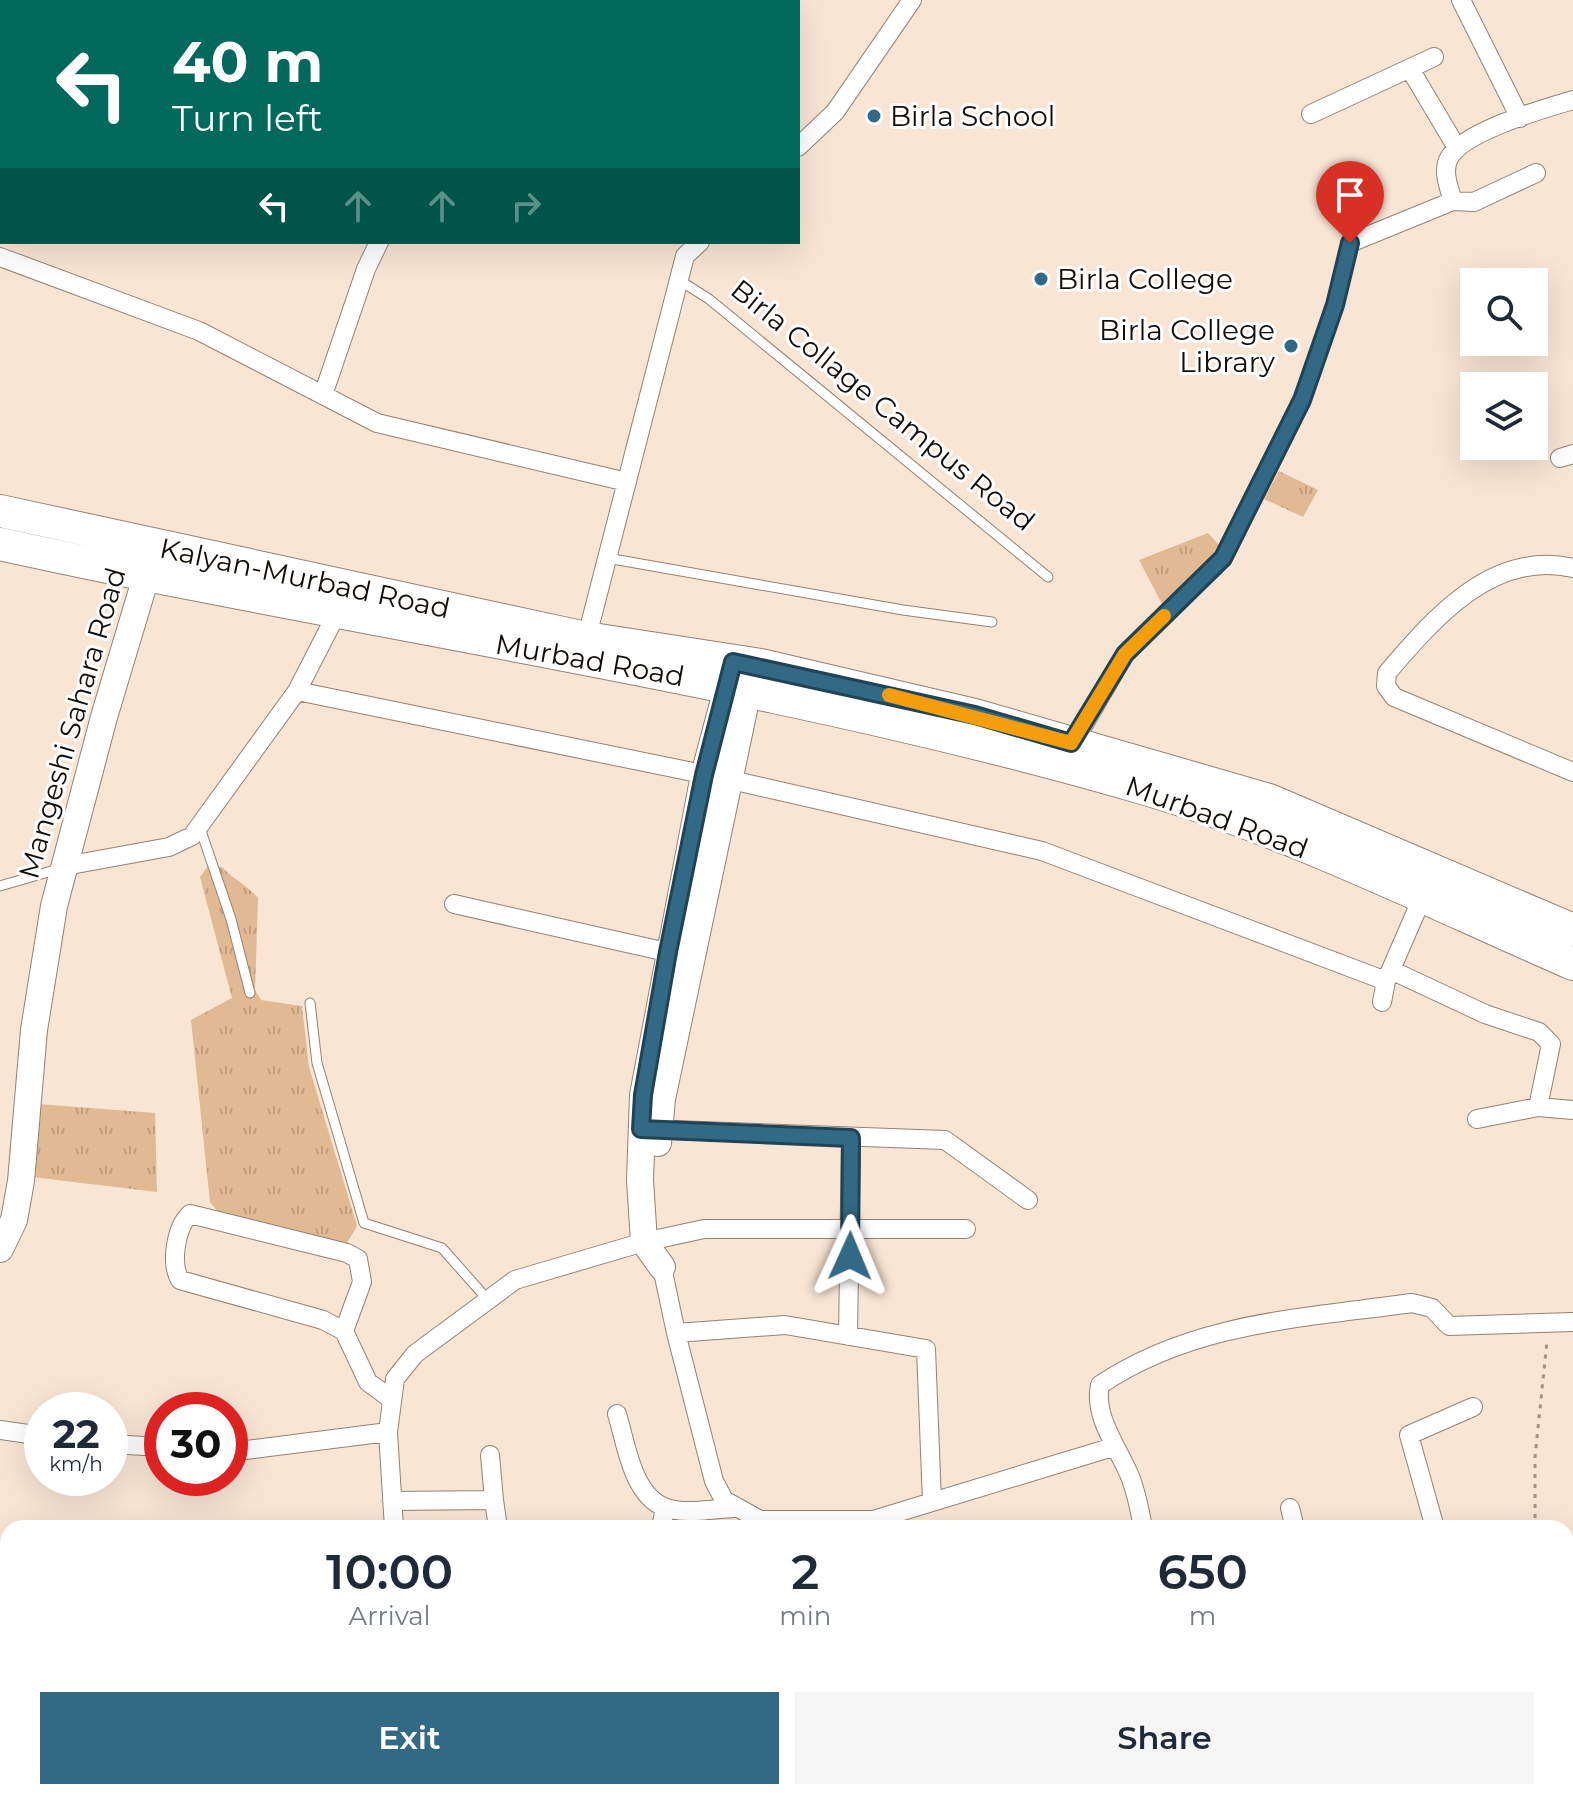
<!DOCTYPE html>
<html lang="en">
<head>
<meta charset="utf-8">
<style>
	body { margin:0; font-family:Montserrat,sans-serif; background:#f6f6f7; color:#1f2937; height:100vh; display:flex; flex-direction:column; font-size:30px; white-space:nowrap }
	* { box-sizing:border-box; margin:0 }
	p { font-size:26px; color:#747a83 }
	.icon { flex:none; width:44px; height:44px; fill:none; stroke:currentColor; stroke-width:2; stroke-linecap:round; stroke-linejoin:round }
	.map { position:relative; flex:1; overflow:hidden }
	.details { position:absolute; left:0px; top:1520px; width:1574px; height:280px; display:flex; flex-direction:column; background:#fff; border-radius:24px 24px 0 0; box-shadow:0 8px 32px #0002 }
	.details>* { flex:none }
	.top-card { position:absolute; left:0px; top:0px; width:800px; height:244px; box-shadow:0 8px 32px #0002; background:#00695c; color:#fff; overflow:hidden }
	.buttons { position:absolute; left:1460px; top:268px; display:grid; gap:16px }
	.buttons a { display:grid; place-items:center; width:88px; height:88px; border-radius:0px; background:#fff; box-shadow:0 8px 32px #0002; font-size:40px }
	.speed { position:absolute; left:24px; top:1392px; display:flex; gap:16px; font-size:40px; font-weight:700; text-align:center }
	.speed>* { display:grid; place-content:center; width:104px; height:104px; border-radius:50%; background:#fff; box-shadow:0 8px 32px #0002; line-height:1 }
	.speed small { font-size:20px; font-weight:400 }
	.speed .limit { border:12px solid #d22; background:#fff; color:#111 }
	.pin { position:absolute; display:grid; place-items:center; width:68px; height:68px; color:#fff; margin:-82px -34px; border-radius:50% 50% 50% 0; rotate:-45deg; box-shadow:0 0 8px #0007 }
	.pin .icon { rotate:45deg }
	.me { position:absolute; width:88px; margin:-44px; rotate:1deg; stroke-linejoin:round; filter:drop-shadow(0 0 6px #0008) }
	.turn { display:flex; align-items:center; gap:28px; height:168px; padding:0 40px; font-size:36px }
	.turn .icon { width:104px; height:104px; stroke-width:2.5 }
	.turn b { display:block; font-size:56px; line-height:68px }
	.lanes { display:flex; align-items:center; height:76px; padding:0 40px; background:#0003; justify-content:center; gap:40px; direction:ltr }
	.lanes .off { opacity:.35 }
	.eta { display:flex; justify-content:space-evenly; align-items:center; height:136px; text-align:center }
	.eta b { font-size:48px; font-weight:600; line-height:56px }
	.action { display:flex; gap:16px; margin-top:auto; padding:16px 40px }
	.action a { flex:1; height:92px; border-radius:0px; background:#326984; color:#fff; font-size:32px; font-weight:600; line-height:92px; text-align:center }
	.action a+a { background:#f6f6f7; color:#1f2937 }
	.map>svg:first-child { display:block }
	.park { fill:url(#park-tufts) }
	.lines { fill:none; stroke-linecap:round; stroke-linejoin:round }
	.lane-casing { stroke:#948273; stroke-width:11 }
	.street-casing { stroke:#948273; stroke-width:20 }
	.secondary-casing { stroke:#948273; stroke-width:28 }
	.highway-casing { stroke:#948273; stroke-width:34 }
	.path { stroke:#a09286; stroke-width:3; stroke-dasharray:4 6; stroke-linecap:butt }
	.lane { stroke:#fff; stroke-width:9 }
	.street { stroke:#fff; stroke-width:18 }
	.secondary { stroke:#fff; stroke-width:26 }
	.highway { stroke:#fff; stroke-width:32 }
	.route-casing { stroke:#204456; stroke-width:20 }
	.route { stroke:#326984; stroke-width:14 }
	.slow { stroke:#f59e0b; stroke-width:14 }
	.poi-dot { fill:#326984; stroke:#fff; stroke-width:3 }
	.labels { text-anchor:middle; stroke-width:6; stroke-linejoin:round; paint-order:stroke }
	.poi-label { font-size:28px; fill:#130d07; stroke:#fff; text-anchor:start }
	.street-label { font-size:28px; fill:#130d07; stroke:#fff }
</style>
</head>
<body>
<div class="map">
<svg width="1573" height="1800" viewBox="0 0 1573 1800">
	<defs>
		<pattern id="park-tufts" width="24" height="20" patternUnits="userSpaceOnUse" patternTransform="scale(2)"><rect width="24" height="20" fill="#e1b993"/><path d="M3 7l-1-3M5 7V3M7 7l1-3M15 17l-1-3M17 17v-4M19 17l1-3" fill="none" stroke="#c09e7d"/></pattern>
	</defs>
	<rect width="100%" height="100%" fill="#f8e5d4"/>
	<path class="park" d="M 1279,471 L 1318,490 L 1303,517 L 1264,499 Z
		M 1208,533 L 1221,547 L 1162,604 L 1139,560 Z
		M 208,866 L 222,867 C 233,879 247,885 258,898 L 255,990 L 261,1000 L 302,1006 L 309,1067 L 357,1226 L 344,1248 L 222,1217 L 210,1202 L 191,1020 L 232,998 L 200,877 Z
		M 38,1104 L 155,1113 L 157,1192 L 32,1177 Z"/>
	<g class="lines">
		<defs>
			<path id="lane" d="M 618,2 L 620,0
				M 679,280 L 709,299 L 1048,577
				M 1302,400 L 1335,305 L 1350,243
				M 607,558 L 903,610 L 992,622
				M 200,828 L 231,919 L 250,993
				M 0,886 L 62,868
				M 310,1003 L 317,1063 L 364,1223 L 442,1248 L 488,1300"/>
			<path id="street" d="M 435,0 L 436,2
				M 1461,0 L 1520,118
				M 1410,69 L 1457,148
				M 1311,114 L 1434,57
				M 798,147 L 835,112 L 912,0
				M 1453,201 C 1449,188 1442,171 1449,158 C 1464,131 1543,109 1573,100
				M 1350,243 L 1453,201 L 1474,202 L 1536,173
				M 0,257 L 199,331 L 377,423 L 627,482
				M 323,395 L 366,269 L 379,242
				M 1560,458 L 1573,454
				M 1573,568 C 1493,549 1433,619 1387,673 L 1386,686 L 1394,697 L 1573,772
				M 585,644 L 685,256 L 700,242
				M 297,691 L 727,779 L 1042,851 L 1386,981
				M 1069,750 L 1125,654 L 1223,558 L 1302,400
				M 65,866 L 169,847 L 192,836 L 297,691 L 337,613
				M 454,904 L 680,955
				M 1391,970 L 1485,1014 L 1539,1032 L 1551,1044 L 1538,1107 L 1477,1119
				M 1382,1002 L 1386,981 L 1422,898
				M 1538,1107 L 1573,1110
				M 648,1129 L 945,1140 L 1028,1200
				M 662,1267 L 676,1333 L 714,1481 L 724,1500 L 760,1520 L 873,1520 L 878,1528
				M 344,1331 L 362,1282 L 358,1259 L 347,1253 L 190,1214 C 176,1227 170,1263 180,1280 L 323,1320 L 344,1331 L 368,1382 L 391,1399
				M 676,1333 L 785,1325 L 926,1349 L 932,1502
				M 848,1336 L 851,1138
				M 617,1414 C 626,1443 632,1494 664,1507 C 683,1515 713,1509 733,1508
				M 0,1430 L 42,1436
				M 110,1444 L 162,1447
				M 230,1452 L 388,1432
				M 490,1455 L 494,1500
				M 392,1501 L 494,1500 L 498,1528
				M 1290,1508 L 1295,1528
				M 873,1520 L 1113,1447
				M 394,1528 L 388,1432 L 395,1379 L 415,1354 L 515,1280 L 644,1242 L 704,1229 L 966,1229
				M 661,1528 L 665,1508
				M 1143,1528 C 1140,1511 1137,1495 1131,1479 C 1120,1450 1093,1418 1100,1385 C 1193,1322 1305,1318 1412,1303 L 1432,1308 L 1449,1326 L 1573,1322
				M 1435,1528 L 1409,1435 L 1473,1407
				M 1566,1678 L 1573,1680
				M 16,1792 L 17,1800
				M 164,1792 L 165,1800
				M 402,1792 L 404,1800
				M 641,1792 L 642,1800
				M 997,1792 L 998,1800
				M 1343,1792 L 1345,1800"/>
			<path id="secondary" d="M 658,1143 L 662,1099 L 752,672
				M 0,1249 L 14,1220 L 21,1181 L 34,1030 L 54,906 L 104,717 L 152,557
				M 662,1267 L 644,1242 L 640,1180 L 643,1095 L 704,775 L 732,670
				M 1187,1792 L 1209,1800
				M 753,1800 L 869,1792"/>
			<path id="highway" d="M 0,511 L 586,638 L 761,665 L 975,715 L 1269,800 L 1573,930
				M 0,544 C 377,627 760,678 1132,785 C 1284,828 1428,901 1573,964"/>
		</defs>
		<use href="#lane" class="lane-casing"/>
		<use href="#street" class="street-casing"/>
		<use href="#secondary" class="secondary-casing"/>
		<use href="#highway" class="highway-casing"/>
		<path class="path" d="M 1535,1528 L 1535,1457 L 1547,1341"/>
		<use href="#lane" class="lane"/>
		<use href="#street" class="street"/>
		<use href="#secondary" class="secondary"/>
		<use href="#highway" class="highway"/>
	</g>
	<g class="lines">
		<defs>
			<path id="route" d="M 850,1256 L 851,1138 L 641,1129 L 643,1095 L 668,952 L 704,775 L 733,662 L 975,715 L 1071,743 L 1125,654 L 1223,558 L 1302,400 L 1335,305 L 1350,243"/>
		</defs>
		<use href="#route" class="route-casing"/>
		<use href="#route" class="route"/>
		<path class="slow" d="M 889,695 L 1071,743 L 1125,654 L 1164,616"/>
	</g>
	<g class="poi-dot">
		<circle cx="874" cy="116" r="8"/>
		<circle cx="1041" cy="279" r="8"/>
		<circle cx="1291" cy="346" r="8"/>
	</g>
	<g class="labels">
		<g class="poi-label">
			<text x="890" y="126">Birla School</text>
			<text x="1057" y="289">Birla College</text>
			<text x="1275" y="340" text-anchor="end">Birla College<tspan x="1275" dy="32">Library</tspan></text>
		</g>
		<g class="street-label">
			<text transform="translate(883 405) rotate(39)" y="10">Birla Collage Campus Road</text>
			<text transform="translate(305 578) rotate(12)" y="10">Kalyan-Murbad Road</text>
			<text transform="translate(590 660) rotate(10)" y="10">Murbad Road</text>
			<text transform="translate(72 723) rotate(-74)" y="10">Mangeshi Sahara Road</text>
			<text transform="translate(1217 817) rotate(20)" y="10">Murbad Road</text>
		</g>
	</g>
</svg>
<div class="buttons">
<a><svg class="icon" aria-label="search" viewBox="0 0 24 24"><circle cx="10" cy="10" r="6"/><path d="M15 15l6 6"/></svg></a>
<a><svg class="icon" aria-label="layers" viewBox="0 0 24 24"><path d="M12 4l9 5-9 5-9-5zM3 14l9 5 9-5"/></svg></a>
</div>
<div class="speed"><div>22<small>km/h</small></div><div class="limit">30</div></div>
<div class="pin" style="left:1350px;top:243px;background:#d93025"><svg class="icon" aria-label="arrive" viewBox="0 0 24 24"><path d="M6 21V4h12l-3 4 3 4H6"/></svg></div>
<svg class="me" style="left:850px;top:1256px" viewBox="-20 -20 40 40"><path d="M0-17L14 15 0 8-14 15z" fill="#326984" stroke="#fff" stroke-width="4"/></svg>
<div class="top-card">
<div class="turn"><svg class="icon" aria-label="left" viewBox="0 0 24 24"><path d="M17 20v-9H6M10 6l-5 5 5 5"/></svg><div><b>40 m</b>Turn left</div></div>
<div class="lanes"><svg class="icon" aria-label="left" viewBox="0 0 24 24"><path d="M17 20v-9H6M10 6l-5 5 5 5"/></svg><svg class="icon off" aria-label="ahead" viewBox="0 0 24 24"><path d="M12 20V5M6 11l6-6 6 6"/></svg><svg class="icon off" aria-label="ahead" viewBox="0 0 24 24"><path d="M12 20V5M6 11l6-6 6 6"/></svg><svg class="icon off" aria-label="right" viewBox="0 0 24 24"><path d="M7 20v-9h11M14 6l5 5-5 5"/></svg></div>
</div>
<section class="details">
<div class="eta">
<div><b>10:00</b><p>Arrival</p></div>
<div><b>2</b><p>min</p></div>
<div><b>650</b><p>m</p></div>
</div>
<div class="action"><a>Exit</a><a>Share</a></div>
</section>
</div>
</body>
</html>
